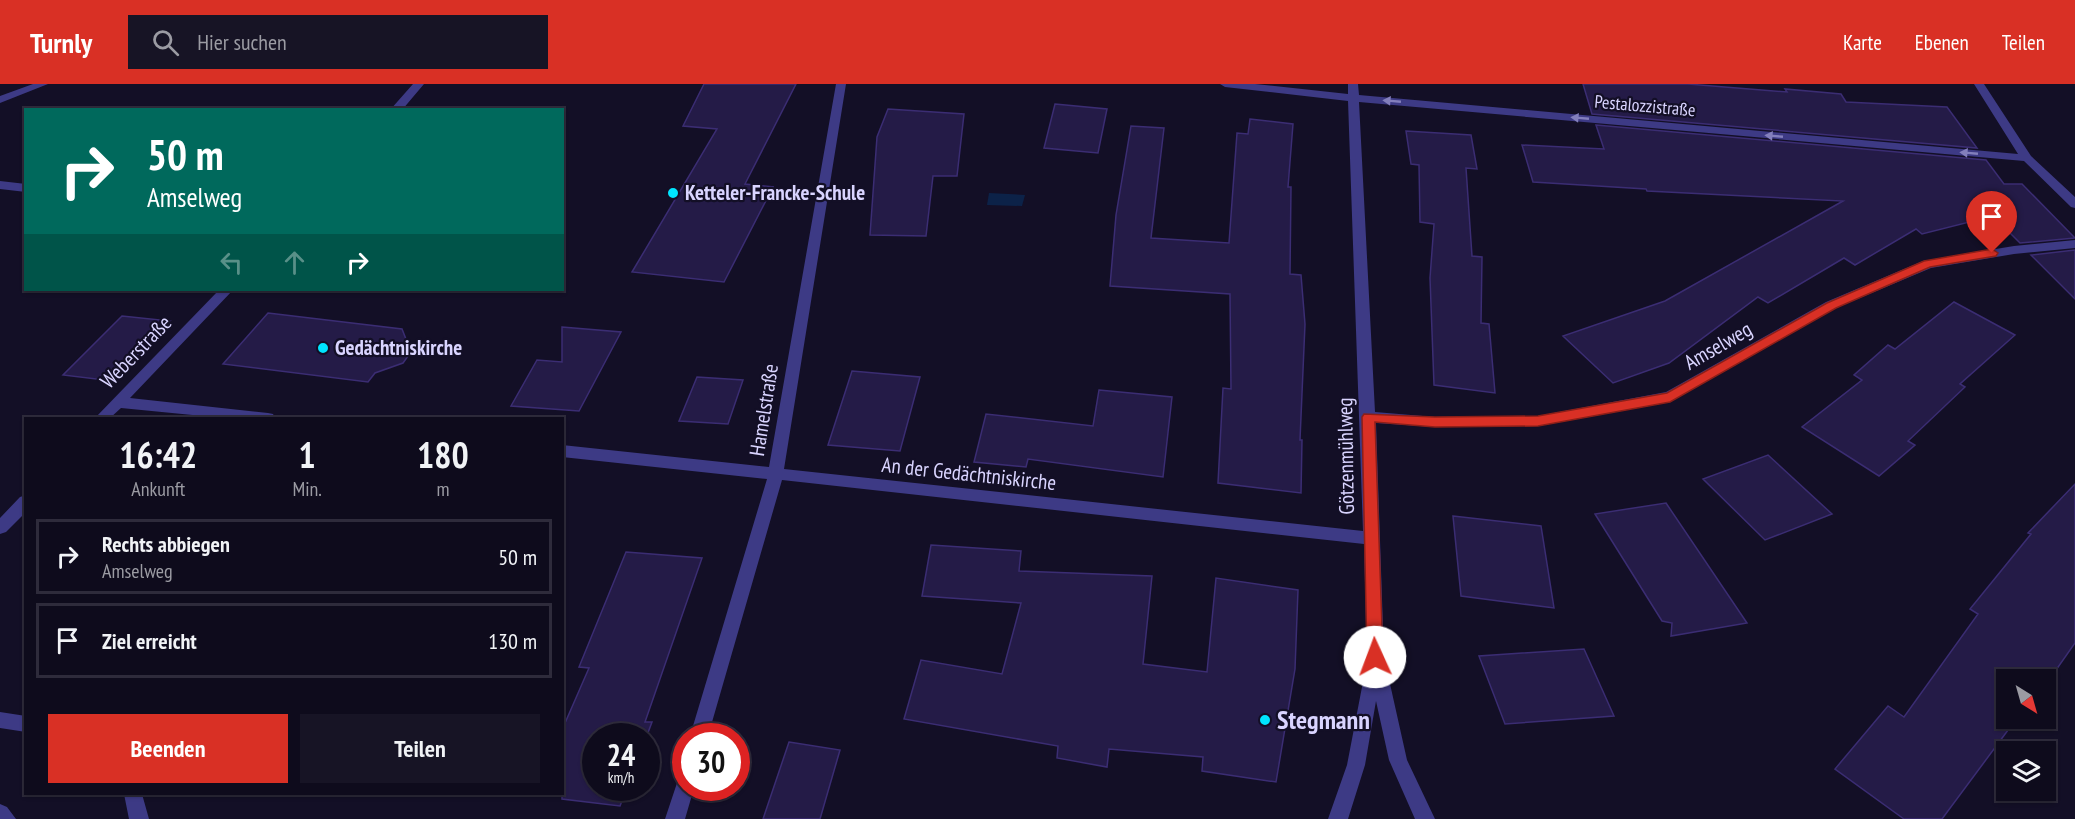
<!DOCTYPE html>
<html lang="de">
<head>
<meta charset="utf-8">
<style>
	body { margin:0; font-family:"PT Sans Narrow",sans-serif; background:#171425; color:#f1f3f6; height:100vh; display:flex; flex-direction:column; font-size:22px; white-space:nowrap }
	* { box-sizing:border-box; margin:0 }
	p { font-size:20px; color:#9b9ba3 }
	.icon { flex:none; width:33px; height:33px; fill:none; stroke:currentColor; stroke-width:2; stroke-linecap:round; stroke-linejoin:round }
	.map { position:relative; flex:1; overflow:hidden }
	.sheet { position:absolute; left:24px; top:333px; width:540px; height:378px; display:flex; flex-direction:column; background:#0e0b1c; border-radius:0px; box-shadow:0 2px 4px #0004,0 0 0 2px #2e2b3b }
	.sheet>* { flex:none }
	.hud { position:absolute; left:24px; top:24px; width:540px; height:183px; border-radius:0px; box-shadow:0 2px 4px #0004,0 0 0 2px #2e2b3b; background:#00695c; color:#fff; overflow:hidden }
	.needle { width:39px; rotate:143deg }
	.tools { position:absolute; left:1996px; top:585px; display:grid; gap:12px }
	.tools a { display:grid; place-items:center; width:60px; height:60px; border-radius:0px; background:#0e0b1c; box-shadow:0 2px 4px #0004,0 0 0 2px #2e2b3b; font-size:30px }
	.speed { position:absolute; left:582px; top:639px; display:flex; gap:12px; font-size:30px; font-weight:700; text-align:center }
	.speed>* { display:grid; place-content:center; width:78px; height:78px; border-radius:50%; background:#0e0b1c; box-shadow:0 2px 4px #0004,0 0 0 2px #2e2b3b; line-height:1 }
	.speed small { font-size:15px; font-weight:400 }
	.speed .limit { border:9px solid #d22; background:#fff; color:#111 }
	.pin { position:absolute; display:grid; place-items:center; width:51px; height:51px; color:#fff; margin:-62px -26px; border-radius:50% 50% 50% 0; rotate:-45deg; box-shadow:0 0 6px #0007 }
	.pin .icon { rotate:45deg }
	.me { position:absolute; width:66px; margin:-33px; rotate:358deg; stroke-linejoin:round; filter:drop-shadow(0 0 4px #0008) }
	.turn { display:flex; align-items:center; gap:21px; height:126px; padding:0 24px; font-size:27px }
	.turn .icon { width:78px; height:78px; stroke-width:2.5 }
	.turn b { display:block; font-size:42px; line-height:51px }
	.lanes { display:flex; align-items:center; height:57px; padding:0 24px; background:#0003; justify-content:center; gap:30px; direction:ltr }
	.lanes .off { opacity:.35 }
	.eta { display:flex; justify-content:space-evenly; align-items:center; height:102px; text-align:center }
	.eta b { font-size:36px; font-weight:600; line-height:42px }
	.primary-button { display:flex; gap:12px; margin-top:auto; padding:12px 24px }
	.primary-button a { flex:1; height:69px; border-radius:0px; background:#d93025; color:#fff; font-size:24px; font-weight:600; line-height:69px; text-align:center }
	.primary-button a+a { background:#171425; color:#f1f3f6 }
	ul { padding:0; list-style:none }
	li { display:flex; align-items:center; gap:18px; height:75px; margin:0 12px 9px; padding:0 12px; border:3px solid #2e2b3b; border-radius:0px }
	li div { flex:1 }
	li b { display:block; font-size:22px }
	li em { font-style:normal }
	header { display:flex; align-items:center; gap:36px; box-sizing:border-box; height:84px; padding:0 30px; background:#d93025; color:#fff }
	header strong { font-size:28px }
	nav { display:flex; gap:33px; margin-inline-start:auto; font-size:21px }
	.search { width:420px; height:54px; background:#171425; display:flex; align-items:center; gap:15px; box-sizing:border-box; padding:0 21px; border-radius:0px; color:#9b9ba3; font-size:22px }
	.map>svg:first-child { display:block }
	.water { fill:#0c2248 }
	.building { fill:#241b47; stroke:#3b2d73; stroke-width:1.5 }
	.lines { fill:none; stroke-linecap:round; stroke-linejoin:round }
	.minor { fill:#3d3a85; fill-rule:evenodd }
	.oneway { fill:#837fbc }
	.route { fill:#d93025; stroke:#8d1f18; stroke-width:1.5 }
	.poi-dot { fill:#00e5ff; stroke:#130f26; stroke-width:2 }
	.labels { text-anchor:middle; stroke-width:4.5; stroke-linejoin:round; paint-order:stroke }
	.far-street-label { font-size:18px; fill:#d9d4ff; stroke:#130f26 }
	.poi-label { font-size:21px; font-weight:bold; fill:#d9d4ff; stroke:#130f26; text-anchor:start }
	.street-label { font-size:21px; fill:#d9d4ff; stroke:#130f26 }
	.near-poi-label { font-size:26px; font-weight:bold; fill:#d9d4ff; stroke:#130f26; text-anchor:start }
</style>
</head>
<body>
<header>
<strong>Turnly</strong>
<div class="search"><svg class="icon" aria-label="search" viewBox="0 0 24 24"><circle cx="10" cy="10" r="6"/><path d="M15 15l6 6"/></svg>Hier suchen</div>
<nav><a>Karte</a><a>Ebenen</a><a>Teilen</a></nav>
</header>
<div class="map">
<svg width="2075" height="735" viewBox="0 0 2075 735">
	<rect width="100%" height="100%" fill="#130f26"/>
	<path class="water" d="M 989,109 L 1025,111 L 1022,122 L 987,121 Z"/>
	<path class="building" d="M 704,0 L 796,0 L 745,100 L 773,103 L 724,198 L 632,188 L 717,45 L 683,42 Z
		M 1583,0 L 1688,0 L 1787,8 L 1785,5 L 1841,10 L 1846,18 L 1947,23 L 1977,64 L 1592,30 Z
		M 1055,20 L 1107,25 L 1098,69 L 1044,64 Z
		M 888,25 L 964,30 L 957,92 L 933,92 L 926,152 L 870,151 L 877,53 Z
		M 1250,35 L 1293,40 L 1288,103 L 1291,103 L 1290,190 L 1301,191 L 1305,240 L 1300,356 L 1302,356 L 1301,409 L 1218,399 L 1223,304 L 1231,305 L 1230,210 L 1110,202 L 1116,131 L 1131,42 L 1164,44 L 1151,154 L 1229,159 L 1237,49 L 1248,50 Z
		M 1596,41 L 1986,76 L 2004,100 L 2022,100 L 2075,154 L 2020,159 L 1993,132 L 1922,150 L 1916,145 L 1855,181 L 1844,174 L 1768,219 L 1758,213 L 1669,279 L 1613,299 L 1563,252 L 1665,217 L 1843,117 L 1647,107 L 1646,105 L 1533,98 L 1522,61 L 1604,65 Z
		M 1406,47 L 1471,51 L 1477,85 L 1466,84 L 1472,172 L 1482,173 L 1481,239 L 1489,240 L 1495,309 L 1434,301 L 1430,194 L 1434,140 L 1420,138 L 1419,81 L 1411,80 Z
		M 2075,166 L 2075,215 L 2031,171 Z
		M 1954,218 L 2015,251 L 1960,300 L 1965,303 L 1908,357 L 1915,361 L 1879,392 L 1802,343 L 1862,296 L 1854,291 L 1888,261 L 1895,265 Z
		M 268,229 L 402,245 L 411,268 L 403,279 L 375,289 L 368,298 L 223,280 Z
		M 122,232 L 170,237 L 113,297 L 63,291 Z
		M 562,243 L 621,248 L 579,327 L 511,322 L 537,276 L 562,278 Z
		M 852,287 L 920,293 L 900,367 L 828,361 Z
		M 697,293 L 743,296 L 728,340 L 679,337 Z
		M 1099,306 L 1172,313 L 1163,393 L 1028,375 L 1026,383 L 974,378 L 986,330 L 1093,342 Z
		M 1768,371 L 1832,430 L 1765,456 L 1703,395 Z
		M 2075,400 L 2075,559 L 2049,596 L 2007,596 L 2007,634 L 2017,634 L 1942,735 L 1904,735 L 1835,685 L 1888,622 L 1904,633 L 1978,530 L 1970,525 L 2031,450 L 2028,449 Z
		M 1666,419 L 1747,539 L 1671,552 L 1672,539 L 1662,537 L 1595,430 Z
		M 1453,432 L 1541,442 L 1554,524 L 1461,512 Z
		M 931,461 L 1021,467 L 1019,487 L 1152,492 L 1143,580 L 1207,588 L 1216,494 L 1298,506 L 1295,585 L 1276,698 L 1202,687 L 1203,673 L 1109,665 L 1107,683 L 1057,674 L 1058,662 L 904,635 L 921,576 L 1002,590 L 1021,519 L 922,512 Z
		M 626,468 L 702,474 L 645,638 L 652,638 L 646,654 L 596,652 L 596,704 L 627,704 L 620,722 L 562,715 L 562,646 L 589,584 L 579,583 Z
		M 1584,565 L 1614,632 L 1505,640 L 1479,572 Z
		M 789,658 L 840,666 L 820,735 L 763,735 Z"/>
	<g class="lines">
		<path class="minor" d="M 33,0 L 48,0 L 0,19 L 0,12 Z
			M 413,0 L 424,0 L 402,26 L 390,26 Z
			M 836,0 L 846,0 L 784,385 L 1363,447 L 1348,17 L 1225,3 L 1220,0 L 1255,0 L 1348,10 L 1348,0 L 1358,0 L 1359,11 L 2018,70 L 1974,0 L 1984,0 L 2031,72 L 2075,113 L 2075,124 L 2071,123 L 2024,77 L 1359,18 L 1375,328 L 1435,333 L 1538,332 L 1666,308 L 1826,218 L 1923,177 L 2014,162 L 2075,156 L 2075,164 L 2014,170 L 1931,184 L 1836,224 L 1670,318 L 1538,342 L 1435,343 L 1376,339 L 1384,573 L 1407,676 L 1435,735 L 1415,735 L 1389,676 L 1376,617 L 1365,681 L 1348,735 L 1328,735 L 1347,681 L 1367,577 L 1364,460 L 782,396 L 708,652 L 690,652 L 767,395 L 562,373 L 562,361 L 769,383 Z
			M 0,97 L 26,100 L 26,108 L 0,105 Z
			M 219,206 L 233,206 L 130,314 L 268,329 L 273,330 L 275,334 L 223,334 L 121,324 L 110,334 L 95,334 Z
			M 26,411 L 26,428 L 6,448 L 0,450 L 0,434 L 20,413 Z
			M 0,628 L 26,632 L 26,648 L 0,644 Z
			M 686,690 L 686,704 L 694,704 L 685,735 L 665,735 L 679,693 Z
			M 124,710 L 142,710 L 149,735 L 129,735 Z
			M 0,720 L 7,723 L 16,735 L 0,735 Z"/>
	</g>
	<defs><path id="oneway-solid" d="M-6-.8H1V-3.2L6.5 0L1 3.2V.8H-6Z" transform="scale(1.5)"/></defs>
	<g class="oneway">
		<use href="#oneway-solid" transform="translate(1392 17) rotate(-175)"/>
		<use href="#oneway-solid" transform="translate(1580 34) rotate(-175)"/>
		<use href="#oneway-solid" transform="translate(1774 52) rotate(-175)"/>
		<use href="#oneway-solid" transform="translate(1969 69) rotate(-175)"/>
	</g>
	<path class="route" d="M 1992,165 L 1998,169 L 1996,172 L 1930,183 L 1836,224 L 1670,318 L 1538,342 L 1435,343 L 1375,338 L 1383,573 L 1380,578 L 1375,580 L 1369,578 L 1367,573 L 1362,333 L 1364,330 L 1435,333 L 1538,332 L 1667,309 L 1827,219 L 1924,177 Z"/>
	<g class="poi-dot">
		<circle cx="673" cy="109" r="6"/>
		<circle cx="323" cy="264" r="6"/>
		<circle cx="1265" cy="636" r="6"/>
	</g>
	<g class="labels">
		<g class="far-street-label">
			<text transform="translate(1645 22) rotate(5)" y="6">Pestalozzistraße</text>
		</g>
		<g class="poi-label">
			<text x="685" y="116">Ketteler-Francke-Schule</text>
			<text x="335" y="271">Gedächtniskirche</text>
		</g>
		<g class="street-label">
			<text transform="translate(1718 262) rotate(-30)" y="7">Amselweg</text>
			<text transform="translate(136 268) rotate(-46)" y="7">Weberstraße</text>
			<text transform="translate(764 326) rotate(-81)" y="7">Hamelstraße</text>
			<text transform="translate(1346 372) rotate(-91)" y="7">Götzenmühlweg</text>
			<text transform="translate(969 390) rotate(6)" y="7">An der Gedächtniskirche</text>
		</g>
		<g class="near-poi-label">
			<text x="1277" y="645">Stegmann</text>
		</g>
	</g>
</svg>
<div class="tools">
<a><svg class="needle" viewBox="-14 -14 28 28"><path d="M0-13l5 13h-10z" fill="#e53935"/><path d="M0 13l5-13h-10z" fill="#9b9ba3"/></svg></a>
<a><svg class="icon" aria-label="layers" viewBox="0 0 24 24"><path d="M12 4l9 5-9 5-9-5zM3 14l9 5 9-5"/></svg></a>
</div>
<div class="speed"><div>24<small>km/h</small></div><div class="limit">30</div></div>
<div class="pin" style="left:1992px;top:169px;background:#d93025"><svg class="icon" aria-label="arrive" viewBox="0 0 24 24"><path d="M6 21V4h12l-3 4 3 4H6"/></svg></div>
<svg class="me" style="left:1375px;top:573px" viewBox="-20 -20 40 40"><circle r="19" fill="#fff"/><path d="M0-13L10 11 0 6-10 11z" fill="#d93025"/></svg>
<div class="hud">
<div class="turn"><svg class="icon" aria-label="right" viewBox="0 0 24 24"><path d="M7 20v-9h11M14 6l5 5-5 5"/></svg><div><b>50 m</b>Amselweg</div></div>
<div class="lanes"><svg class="icon off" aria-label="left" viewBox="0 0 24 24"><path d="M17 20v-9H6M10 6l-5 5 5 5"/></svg><svg class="icon off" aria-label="ahead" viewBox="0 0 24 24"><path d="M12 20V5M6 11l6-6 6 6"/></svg><svg class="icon" aria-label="right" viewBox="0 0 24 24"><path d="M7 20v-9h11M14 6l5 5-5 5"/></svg></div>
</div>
<section class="sheet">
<div class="eta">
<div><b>16:42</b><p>Ankunft</p></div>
<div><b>1</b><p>Min.</p></div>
<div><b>180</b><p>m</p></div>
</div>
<ul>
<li><svg class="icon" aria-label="right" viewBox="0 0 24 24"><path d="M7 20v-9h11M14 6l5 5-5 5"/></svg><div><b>Rechts abbiegen</b><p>Amselweg</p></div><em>50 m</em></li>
<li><svg class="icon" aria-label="arrive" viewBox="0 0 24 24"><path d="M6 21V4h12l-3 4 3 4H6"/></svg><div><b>Ziel erreicht</b></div><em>130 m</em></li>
</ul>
<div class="primary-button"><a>Beenden</a><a>Teilen</a></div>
</section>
</div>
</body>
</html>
